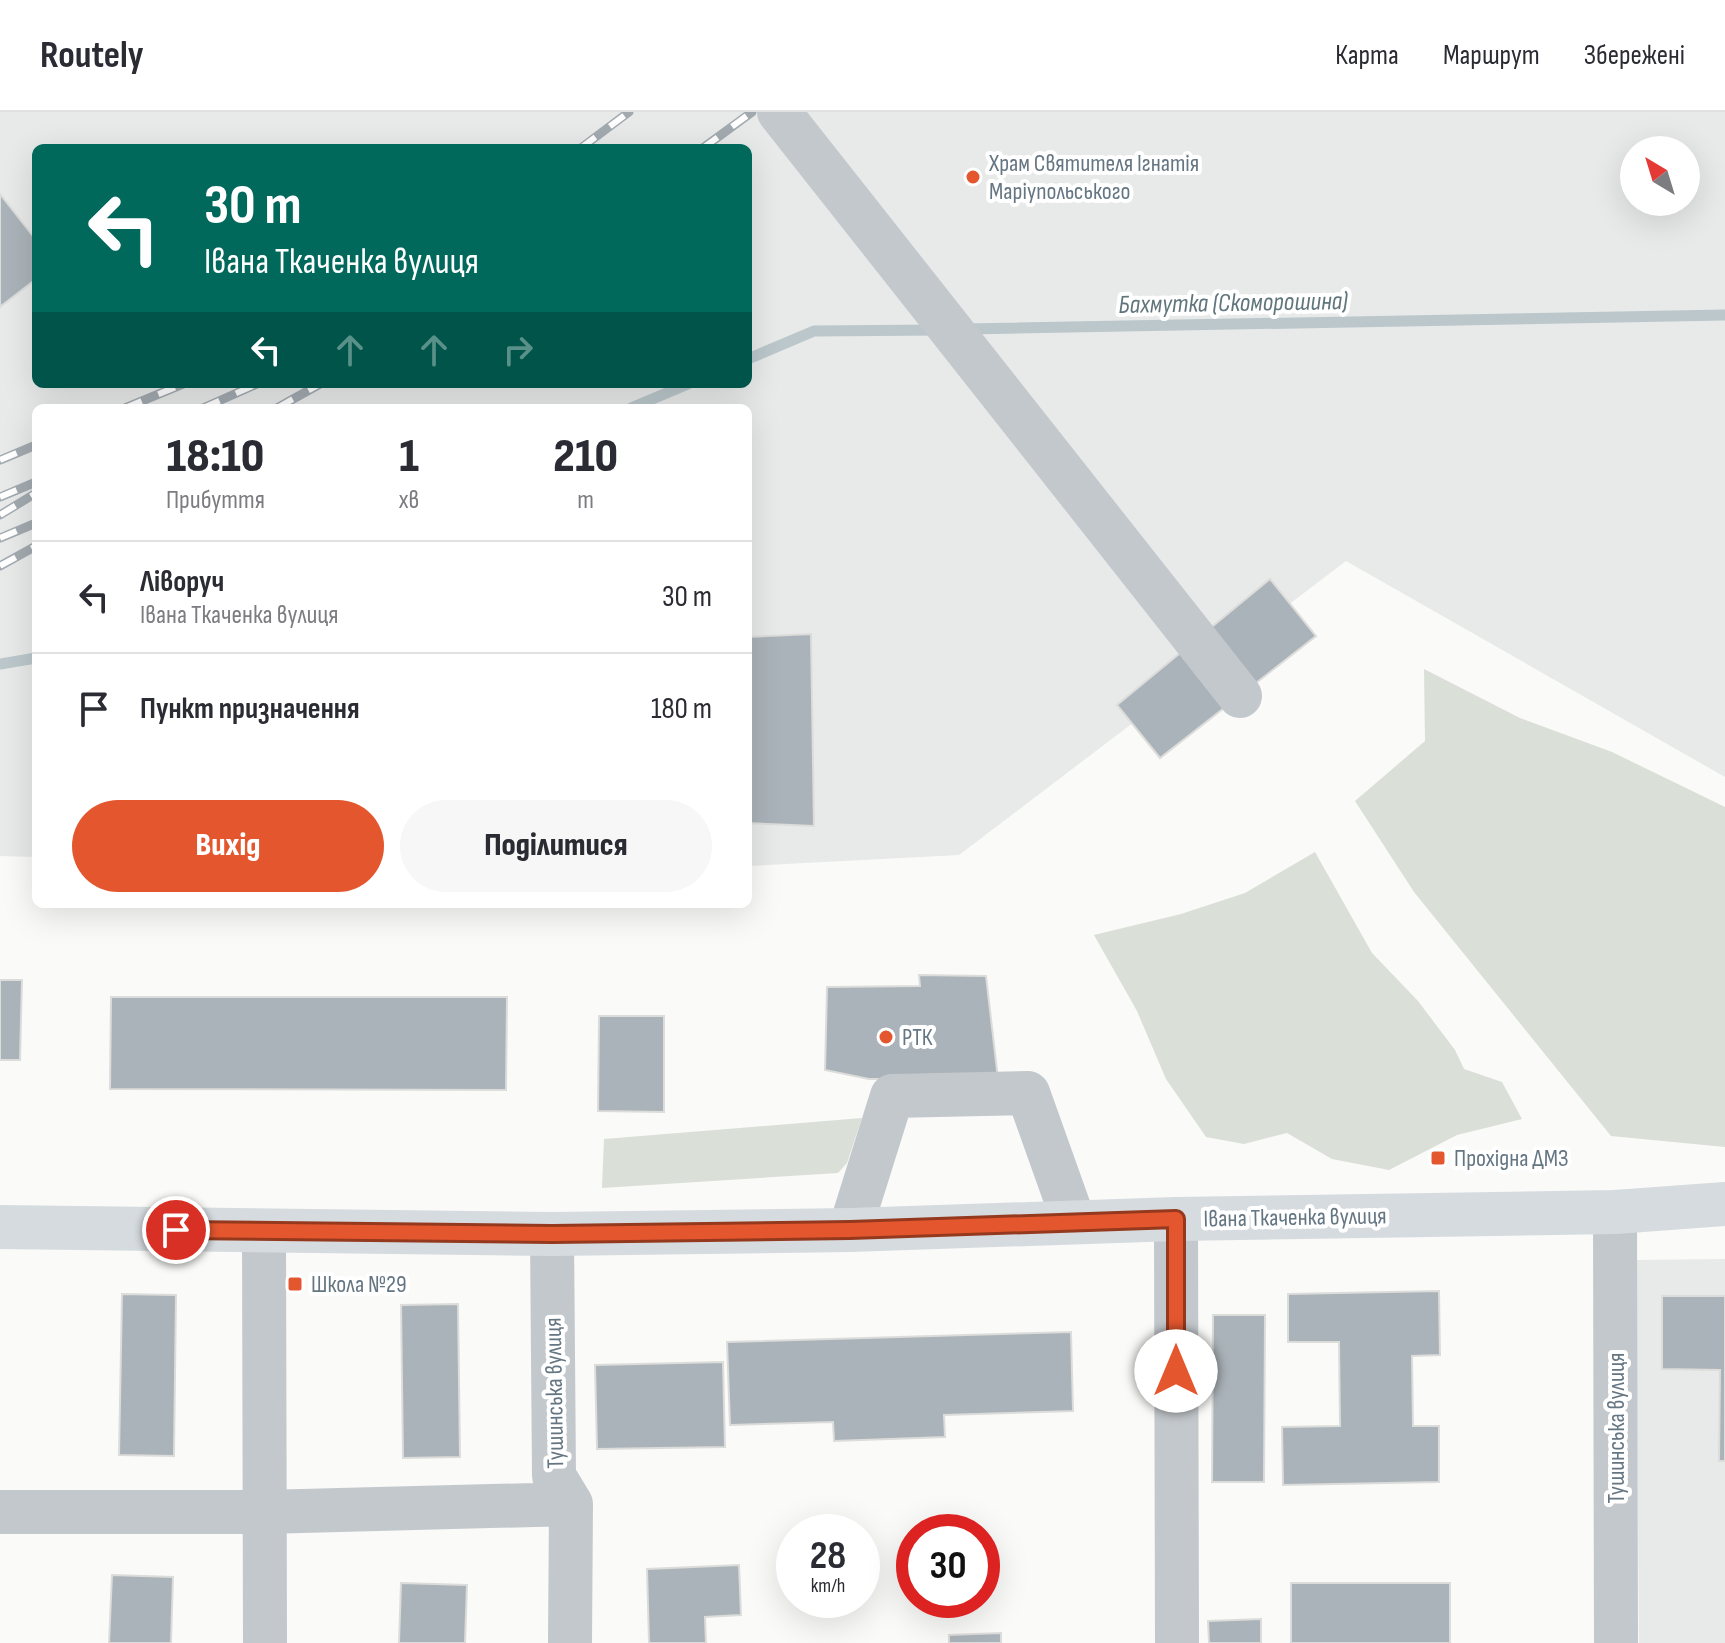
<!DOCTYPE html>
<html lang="uk">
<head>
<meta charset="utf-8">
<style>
	body { margin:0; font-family:"Sofia Sans Condensed",sans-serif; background:#f7f7f7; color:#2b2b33; height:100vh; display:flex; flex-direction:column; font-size:30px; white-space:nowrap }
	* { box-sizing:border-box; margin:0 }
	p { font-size:26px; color:#7c7c81 }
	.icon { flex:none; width:44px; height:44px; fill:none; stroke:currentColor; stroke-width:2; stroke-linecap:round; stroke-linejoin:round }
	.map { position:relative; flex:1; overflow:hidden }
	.side { position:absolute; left:32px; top:292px; width:720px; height:504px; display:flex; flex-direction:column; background:#fff; border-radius:12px; box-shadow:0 8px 32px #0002 }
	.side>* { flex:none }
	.banner { position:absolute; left:32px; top:32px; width:720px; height:244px; border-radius:12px; box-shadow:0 8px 32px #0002; background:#00695c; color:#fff; overflow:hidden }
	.needle { width:52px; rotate:322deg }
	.tools { position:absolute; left:1620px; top:24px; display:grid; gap:16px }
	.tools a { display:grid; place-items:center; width:80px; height:80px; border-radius:50%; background:#fff; box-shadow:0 8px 32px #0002; font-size:40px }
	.speed { position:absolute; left:776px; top:1402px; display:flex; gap:16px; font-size:40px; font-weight:700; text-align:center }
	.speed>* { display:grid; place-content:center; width:104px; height:104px; border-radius:50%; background:#fff; box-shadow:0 8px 32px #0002; line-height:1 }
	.speed small { font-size:20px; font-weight:400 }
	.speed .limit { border:12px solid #d22; background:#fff; color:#111 }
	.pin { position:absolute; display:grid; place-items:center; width:68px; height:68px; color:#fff; margin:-34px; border:4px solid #fff; border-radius:50%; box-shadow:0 2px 8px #0007 }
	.me { position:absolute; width:88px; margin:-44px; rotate:0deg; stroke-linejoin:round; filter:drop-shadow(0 0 6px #0008) }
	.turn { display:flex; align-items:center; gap:28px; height:168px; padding:0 40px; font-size:36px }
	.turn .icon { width:104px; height:104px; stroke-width:2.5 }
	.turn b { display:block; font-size:56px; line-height:68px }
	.lanes { display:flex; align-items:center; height:76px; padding:0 40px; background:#0003; justify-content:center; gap:40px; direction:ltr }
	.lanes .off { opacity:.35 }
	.eta { display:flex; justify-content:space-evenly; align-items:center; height:136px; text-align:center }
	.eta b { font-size:48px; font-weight:800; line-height:56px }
	.button { display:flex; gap:16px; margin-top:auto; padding:16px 40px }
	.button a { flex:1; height:92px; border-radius:48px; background:#e4572e; color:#fff; font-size:32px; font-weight:800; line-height:92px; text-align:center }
	.button a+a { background:#f7f7f7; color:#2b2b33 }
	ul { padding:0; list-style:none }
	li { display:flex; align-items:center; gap:24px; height:112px; padding:0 40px; border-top:2px solid #e1e1e2 }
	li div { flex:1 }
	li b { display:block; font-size:30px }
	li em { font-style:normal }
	header { display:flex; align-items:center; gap:48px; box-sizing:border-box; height:112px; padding:0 40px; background:#fff; border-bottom:2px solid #e1e1e2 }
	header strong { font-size:38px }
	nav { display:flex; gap:44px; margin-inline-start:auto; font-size:28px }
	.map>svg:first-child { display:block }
	.built { fill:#e8e9e9; fill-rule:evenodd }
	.green { fill:#dadfd7 }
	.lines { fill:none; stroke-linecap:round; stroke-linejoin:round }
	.stream { stroke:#bbc7cb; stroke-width:11 }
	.building { fill:#aab3b9; stroke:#dcdcda; stroke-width:2 }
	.minor { stroke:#c3c8cc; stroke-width:44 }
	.major { stroke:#d6dbdf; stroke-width:44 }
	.rail-casing { stroke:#a2aab0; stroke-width:9 }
	.rail { stroke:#fff; stroke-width:6; stroke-dasharray:18; stroke-linecap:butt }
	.route-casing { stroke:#94391e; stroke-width:20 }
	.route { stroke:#e4572e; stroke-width:14 }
	.poi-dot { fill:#e4572e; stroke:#fff; stroke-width:3 }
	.labels { text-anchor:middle; stroke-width:8; stroke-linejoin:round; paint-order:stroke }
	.poi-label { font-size:24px; fill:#657683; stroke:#fff; text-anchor:start }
	.street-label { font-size:24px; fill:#657683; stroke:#fff }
	.water-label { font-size:26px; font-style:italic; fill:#60757c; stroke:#fff }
</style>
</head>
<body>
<header>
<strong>Routely</strong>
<nav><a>Карта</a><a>Маршрут</a><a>Збережені</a></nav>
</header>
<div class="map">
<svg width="1725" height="1531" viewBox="0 0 1725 1531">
	<rect width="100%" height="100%" fill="#fafaf8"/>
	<path class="built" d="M 0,0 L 1725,0 L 1725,665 L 1346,449 L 959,743 L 748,754 L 748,296 L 36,296 L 36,745 L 0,744 ZM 36,36 L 748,36 L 748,272 L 36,272 ZM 1634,38 L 1686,38 L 1686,90 L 1634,90 Z
		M 1725,1147 L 1725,1531 L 1639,1531 L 1636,1148 Z"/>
	<path class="green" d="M 1424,557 L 1520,606 L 1612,640 L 1725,695 L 1725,1035 L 1611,1024 L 1414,780 L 1355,689 L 1425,629 Z
		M 1315,740 L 1372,841 L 1418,889 L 1455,938 L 1464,957 L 1502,970 L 1522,1007 L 1457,1023 L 1389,1058 L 1332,1047 L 1287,1021 L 1244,1032 L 1206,1025 L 1166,967 L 1137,899 L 1094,823 L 1181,802 L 1245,781 Z
		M 862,1006 L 847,1051 L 838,1061 L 602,1076 L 604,1027 Z"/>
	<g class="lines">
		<path class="stream" d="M 967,217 L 1725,203
			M 748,247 L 814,219 L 938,218
			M 631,296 L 688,272
			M 0,552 L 36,546"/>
	</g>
	<path class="building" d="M 0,82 L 36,128 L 36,167 L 0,195 Z
		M 1270,467 L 1316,524 L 1160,646 L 1117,593 Z
		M 811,522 L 814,714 L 748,711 L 748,525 Z
		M 919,863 L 986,864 L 998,967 L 869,967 L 825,958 L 827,875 L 920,874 Z
		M 0,868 L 22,868 L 20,948 L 0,948 Z
		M 111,885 L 507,885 L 506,978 L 110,977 Z
		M 599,904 L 664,904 L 664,1000 L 598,999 Z
		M 1439,1179 L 1440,1243 L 1412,1244 L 1413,1314 L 1439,1314 L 1439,1370 L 1283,1373 L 1282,1315 L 1340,1314 L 1339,1230 L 1288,1230 L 1288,1182 Z
		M 122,1182 L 176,1183 L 174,1344 L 119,1343 Z
		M 1662,1184 L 1725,1184 L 1725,1349 L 1719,1349 L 1720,1258 L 1662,1257 Z
		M 458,1192 L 460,1345 L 403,1346 L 401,1193 Z
		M 1213,1203 L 1265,1203 L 1264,1370 L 1212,1370 Z
		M 1071,1220 L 1073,1299 L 944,1303 L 945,1325 L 834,1329 L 833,1310 L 730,1313 L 727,1230 Z
		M 1071,1220 L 1073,1299 L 944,1303 L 945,1325 L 834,1329 L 833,1310 L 730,1313 L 727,1230 Z
		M 723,1250 L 725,1335 L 597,1337 L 595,1253 Z
		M 739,1453 L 741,1503 L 705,1505 L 706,1531 L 649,1531 L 647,1457 Z
		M 112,1463 L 173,1465 L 171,1531 L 109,1531 Z
		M 401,1471 L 467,1473 L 465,1531 L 399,1531 Z
		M 1291,1471 L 1450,1471 L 1450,1531 L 1291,1531 Z
		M 1261,1507 L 1261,1531 L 1209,1531 L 1208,1509 Z
		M 1001,1521 L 1001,1531 L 949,1531 L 949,1523 Z"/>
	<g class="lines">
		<path class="minor" d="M 779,0 L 1240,584
			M 1615,1100 L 1616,1531
			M 1176,1107 L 1177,1531
			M 850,1118 L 892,984 L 1028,981 L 1074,1110
			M 264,1120 L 265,1531
			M 552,1122 L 554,1364 L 571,1392 L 570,1531
			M 0,1400 L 264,1400 L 571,1392"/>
		<path class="major" d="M 0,1115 L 552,1122 L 850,1118 L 1176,1107 L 1615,1100 L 1725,1092"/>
		<defs>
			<path id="rail" d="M 581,36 L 629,0
				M 703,36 L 752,0
				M 125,296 L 183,272
				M 203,296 L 257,272
				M 277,296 L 320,272
				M 0,348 L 36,333
				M 0,385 L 36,370
				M 0,403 L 36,381
				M 0,426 L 36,411
				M 0,454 L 36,434"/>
		</defs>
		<use href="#rail" class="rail-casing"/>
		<use href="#rail" class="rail"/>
	</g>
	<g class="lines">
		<defs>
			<path id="route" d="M 176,1118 L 552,1122 L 850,1118 L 1176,1107 L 1176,1259"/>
		</defs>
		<use href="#route" class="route-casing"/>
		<use href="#route" class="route"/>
	</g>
	<g class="poi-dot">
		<circle cx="973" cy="65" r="8"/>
		<circle cx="886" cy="925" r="8"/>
		<rect x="1430" y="1038" width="16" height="16" rx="4"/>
		<rect x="287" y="1164" width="16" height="16" rx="4"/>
	</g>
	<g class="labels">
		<g class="poi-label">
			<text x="989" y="59">Храм Святителя Ігнатія<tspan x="989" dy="28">Маріупольського</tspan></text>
			<text x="902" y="933">РТК</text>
			<text x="1454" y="1054">Прохідна ДМЗ</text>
			<text x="311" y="1180">Школа №29</text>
		</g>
		<g class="street-label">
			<text transform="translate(1295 1105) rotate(-1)" y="8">Івана Ткаченка вулиця</text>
			<text transform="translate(554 1281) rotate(-91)" y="8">Тушинська вулиця</text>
			<text transform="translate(1616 1316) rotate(-90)" y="8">Тушинська вулиця</text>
		</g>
		<g class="water-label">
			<text transform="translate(1233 190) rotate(-1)" y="9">Бахмутка (Скоморошина)</text>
		</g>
	</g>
</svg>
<div class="tools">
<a><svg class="needle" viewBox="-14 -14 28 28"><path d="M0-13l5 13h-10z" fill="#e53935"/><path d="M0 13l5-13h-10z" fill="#7c7c81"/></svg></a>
</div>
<div class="speed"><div>28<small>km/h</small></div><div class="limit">30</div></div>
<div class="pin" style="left:176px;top:1118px;background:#d93025"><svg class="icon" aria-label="arrive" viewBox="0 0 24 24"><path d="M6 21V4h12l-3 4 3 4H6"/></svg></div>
<svg class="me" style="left:1176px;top:1259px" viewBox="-20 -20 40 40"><circle r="19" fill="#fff"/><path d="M0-13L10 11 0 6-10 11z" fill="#e4572e"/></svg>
<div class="banner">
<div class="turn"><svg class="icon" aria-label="left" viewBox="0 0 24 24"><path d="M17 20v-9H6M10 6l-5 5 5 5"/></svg><div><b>30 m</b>Івана Ткаченка вулиця</div></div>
<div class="lanes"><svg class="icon" aria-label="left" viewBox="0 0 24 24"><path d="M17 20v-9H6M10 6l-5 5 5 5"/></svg><svg class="icon off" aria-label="ahead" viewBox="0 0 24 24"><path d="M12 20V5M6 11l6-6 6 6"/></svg><svg class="icon off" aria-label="ahead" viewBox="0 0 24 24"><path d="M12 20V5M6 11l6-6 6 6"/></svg><svg class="icon off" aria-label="right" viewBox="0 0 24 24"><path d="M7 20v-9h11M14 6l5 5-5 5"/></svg></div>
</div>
<section class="side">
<div class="eta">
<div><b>18:10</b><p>Прибуття</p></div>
<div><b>1</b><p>хв</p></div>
<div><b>210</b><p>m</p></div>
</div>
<ul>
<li><svg class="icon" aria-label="left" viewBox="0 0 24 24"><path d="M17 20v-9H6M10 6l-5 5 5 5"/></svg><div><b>Ліворуч</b><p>Івана Ткаченка вулиця</p></div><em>30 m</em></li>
<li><svg class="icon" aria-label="arrive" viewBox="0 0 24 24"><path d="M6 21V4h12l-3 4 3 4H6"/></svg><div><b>Пункт призначення</b></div><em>180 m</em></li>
</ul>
<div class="button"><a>Вихід</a><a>Поділитися</a></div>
</section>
</div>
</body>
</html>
